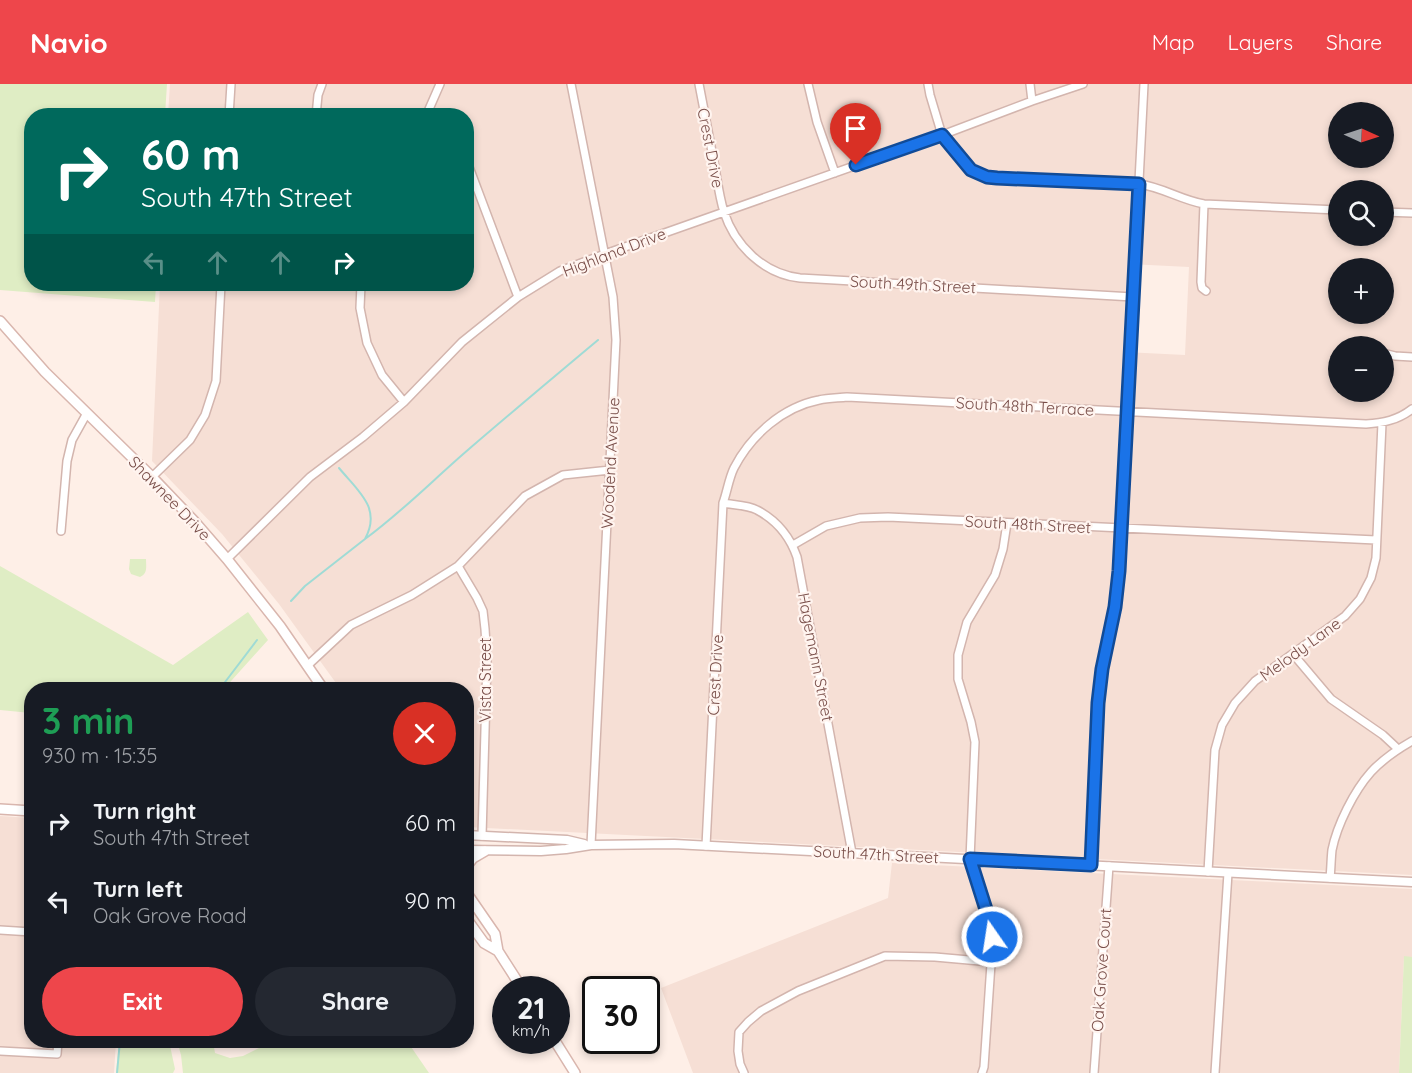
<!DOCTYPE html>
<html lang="en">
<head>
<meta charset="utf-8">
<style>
	body { margin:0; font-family:Quicksand,sans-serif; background:#242831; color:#f1f3f6; height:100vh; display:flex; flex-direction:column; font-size:22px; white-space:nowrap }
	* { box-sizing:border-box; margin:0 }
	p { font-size:20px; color:#9ea1a6 }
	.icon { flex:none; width:33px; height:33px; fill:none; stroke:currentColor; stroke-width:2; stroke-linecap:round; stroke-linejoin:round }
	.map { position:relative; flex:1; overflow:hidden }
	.panel { position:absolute; left:24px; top:598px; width:450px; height:366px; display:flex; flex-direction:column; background:#171b24; border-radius:24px; box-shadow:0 3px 9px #0003 }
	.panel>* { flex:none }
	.hud { position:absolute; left:24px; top:24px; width:450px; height:183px; border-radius:24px; box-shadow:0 3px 9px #0003; background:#00695c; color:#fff; overflow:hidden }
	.needle { width:39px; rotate:93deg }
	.fabs { position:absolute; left:1328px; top:18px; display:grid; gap:12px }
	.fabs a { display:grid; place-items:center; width:66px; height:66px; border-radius:50%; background:#171b24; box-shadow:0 3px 9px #0003; font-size:30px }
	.speed { position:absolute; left:492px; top:892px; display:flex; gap:12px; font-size:30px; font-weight:700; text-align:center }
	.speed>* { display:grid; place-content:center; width:78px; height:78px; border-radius:50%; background:#171b24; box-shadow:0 3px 9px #0003; line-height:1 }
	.speed small { font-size:15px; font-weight:400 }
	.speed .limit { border:3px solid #111; border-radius:9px; background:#fff; color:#111 }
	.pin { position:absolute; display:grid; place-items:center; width:51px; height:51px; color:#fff; margin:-62px -26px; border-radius:50% 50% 50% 0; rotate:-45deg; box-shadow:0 0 6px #0007 }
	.pin .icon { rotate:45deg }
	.me { position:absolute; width:66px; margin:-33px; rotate:347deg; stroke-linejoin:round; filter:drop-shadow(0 0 4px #0008) }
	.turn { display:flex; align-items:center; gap:21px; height:126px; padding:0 18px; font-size:27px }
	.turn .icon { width:78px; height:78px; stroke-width:2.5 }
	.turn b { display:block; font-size:42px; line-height:51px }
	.lanes { display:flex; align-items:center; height:57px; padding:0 18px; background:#0003; justify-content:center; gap:30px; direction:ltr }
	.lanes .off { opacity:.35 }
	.round { display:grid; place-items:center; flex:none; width:63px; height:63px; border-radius:32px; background:#242831 }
	.headline { display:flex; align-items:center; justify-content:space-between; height:102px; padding:0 18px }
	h1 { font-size:36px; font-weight:800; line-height:45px; color:#1e9e55 }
	.primary-button { display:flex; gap:12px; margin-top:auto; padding:12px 18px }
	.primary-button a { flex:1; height:69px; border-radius:36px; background:#ee464b; color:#fff; font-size:24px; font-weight:800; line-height:69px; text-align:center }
	.primary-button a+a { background:#242831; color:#f1f3f6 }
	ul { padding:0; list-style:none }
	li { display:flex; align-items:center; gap:18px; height:78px; padding:0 18px }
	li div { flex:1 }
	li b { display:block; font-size:22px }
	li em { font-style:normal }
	header { display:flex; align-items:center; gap:36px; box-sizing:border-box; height:84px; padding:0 30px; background:#ee464b; color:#fff }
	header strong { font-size:28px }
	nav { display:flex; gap:33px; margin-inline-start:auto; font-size:21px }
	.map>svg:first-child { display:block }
	.residential { fill:#f6dfd5; fill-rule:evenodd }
	.green { fill:#dfedc4 }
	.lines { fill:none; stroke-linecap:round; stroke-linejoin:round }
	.stream { stroke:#9fdbd5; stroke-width:2 }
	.minor-casing { stroke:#d3b5ae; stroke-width:10 }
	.tertiary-casing { stroke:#d3b5ae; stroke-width:11 }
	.secondary-casing { stroke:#d9b6ae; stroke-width:12 }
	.minor { stroke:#fff; stroke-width:7 }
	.tertiary { stroke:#fff; stroke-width:8 }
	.secondary { stroke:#fff; stroke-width:9 }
	.route-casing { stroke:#114b97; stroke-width:15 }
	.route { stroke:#1a73e8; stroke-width:10 }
	.labels { text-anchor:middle; stroke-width:4.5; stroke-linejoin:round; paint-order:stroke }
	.street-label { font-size:16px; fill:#794e49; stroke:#fff4ef }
</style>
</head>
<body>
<header>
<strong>Navio</strong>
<nav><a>Map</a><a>Layers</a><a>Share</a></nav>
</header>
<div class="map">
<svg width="1412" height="989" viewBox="0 0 1412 989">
	<rect width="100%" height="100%" fill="#feefe7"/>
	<path class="residential" d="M 170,0 L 1412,0 L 1412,791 L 467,743 L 466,606 L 341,606 L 279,520 L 222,450 L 152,377 L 160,200 L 466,200 L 466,32 L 168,31 ZM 1338,28 L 1383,28 L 1383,74 L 1338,74 ZM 1338,106 L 1383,106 L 1383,152 L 1338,152 ZM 1129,180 L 1189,183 L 1185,271 L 1125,268 ZM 1338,184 L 1383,184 L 1383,230 L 1338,230 ZM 1338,262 L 1383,262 L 1383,308 L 1338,308 Z
		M 0,732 L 31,734 L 32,957 L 116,957 L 114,989 L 0,989 Z
		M 892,779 L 1412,805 L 1412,873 L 1404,873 L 1399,989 L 693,989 L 661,904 L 888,814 Z"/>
	<path class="green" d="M 0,0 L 167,0 L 165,31 L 32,32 L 32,200 L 156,200 L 155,218 L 0,206 Z
		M 130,475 L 146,475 C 146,482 148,490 140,493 L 131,490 L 129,485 Z
		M 0,482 L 173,581 L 248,528 L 268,556 L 223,606 L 32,606 L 31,629 L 0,626 Z
		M 1404,872 L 1412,873 L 1412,989 L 1399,989 Z
		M 119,957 L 169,957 L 175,985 L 173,989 L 116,989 Z
		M 177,957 L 213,957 L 215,969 L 230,974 L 243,972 L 273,957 L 407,957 L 429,989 L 183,989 L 181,971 Z"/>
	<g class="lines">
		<path class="stream" d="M 365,455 C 402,428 434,395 469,365 C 512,328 555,292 598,256
			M 291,517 L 305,502 L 365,455 C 382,424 358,407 339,384
			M 219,606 L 257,556
			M 117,989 L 120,957"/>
		<defs>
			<path id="minor" d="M 571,0 L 613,213 L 616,256 L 591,761
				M 699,0 C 704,26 709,52 714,78 C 717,94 719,112 724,128 C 735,162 764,190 800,194 L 1133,213
				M 808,0 L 817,38 L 835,89
				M 928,0 L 930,11 L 942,51 L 971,86 L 987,92 L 997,94 L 1139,100 C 1162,103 1181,116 1204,120 L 1338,126
				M 1030,0 L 1032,17
				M 229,32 L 231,0
				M 316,32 L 318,11 L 322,0
				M 426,32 L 440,0
				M 466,75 L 518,213
				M 1204,120 L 1201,198 L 1202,204 L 1206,207
				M 1383,128 L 1412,129
				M 361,200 L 360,224 L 367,259 L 382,291 L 404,318
				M 1367,261 L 1371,262
				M 1383,269 L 1395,272 L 1412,273
				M 152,393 L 190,356 L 205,331 L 216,297 L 221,200
				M 723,419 C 734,421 748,421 757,426 C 776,436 790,453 797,473 L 852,769
				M 61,447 L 67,377 L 72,356 L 87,329
				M 793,461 L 826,442 L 860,434 L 888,433 L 1376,456
				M 227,475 L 310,393 L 363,353 L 404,318 L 462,258 L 518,213 L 560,187 L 605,170 L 942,51 L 1032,17 L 1083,0
				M 458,482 L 477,514 L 483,527 L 485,545 L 487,576 L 482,752
				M 1293,570 L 1331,615 L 1383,651 L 1398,665
				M 307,582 L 351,541 L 412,511 L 458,482 L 525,412 L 563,391 L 610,386
				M 706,762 L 723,419 C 727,408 729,394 734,384 C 751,351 783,323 819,316 C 828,314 838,314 847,313 L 1366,340 C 1383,339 1398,336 1412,325
				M 1091,781 L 1098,619 L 1103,585 L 1115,523 L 1119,487 L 1144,0
				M 1208,788 L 1215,666 L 1222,641 L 1235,619 L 1255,597 L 1345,532 L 1360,515 L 1371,494 L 1376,474 L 1382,339
				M 1330,794 C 1331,785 1331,775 1332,766 C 1337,741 1354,707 1371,688 C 1382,676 1398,665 1412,657
				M 0,846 L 32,848
				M 0,967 L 57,970 L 58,957
				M 744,989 L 740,980 L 738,967 L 739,948 L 748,938 L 761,927 L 798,907 L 885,872 L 935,873 L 991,878
				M 982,989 L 984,983 L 992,865 L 992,853 L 989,835 L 970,775 L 975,658 L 971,638 L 958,595 L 958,571 L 967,538 L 995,491 L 1003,465 L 1007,439
				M 1094,989 L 1109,782
				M 1215,989 L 1228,789"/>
			<path id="tertiary" d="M 466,751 L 567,756 L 584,760
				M 466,766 L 541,767 L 566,765 L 591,761 L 674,760 L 1412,798"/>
			<path id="secondary" d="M 0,237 L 45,288 L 152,393 L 194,437 L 227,475 L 280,542 L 324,606
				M 0,725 L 32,727
				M 466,783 L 473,774 L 485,767
				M 466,808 L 495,850 L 498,867 L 523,906
				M 466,834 L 484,859 L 498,867
				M 555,957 L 575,989"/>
		</defs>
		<use href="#minor" class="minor-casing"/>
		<use href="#tertiary" class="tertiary-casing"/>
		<use href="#secondary" class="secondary-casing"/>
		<use href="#minor" class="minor"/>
		<use href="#tertiary" class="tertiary"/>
		<use href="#secondary" class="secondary"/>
	</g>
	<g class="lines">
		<defs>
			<path id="route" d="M 856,81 L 942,51 L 971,86 L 987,93 L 997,94 L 1139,100 L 1119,487 L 1115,523 L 1102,585 L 1098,619 L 1091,781 L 970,775 L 989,835 L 992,853"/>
		</defs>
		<use href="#route" class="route-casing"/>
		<use href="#route" class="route"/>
	</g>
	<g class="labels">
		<g class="street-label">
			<text transform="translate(711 64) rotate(79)" y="6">Crest Drive</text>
			<text transform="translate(614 168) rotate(-21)" y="6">Highland Drive</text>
			<text transform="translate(913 200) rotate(3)" y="6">South 49th Street</text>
			<text transform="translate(1025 322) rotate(3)" y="6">South 48th Terrace</text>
			<text transform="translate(610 379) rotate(-87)" y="6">Woodend Avenue</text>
			<text transform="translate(170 414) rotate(46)" y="6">Shawnee Drive</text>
			<text transform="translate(1028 440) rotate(3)" y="6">South 48th Street</text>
			<text transform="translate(1300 565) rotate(-36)" y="6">Melody Lane</text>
			<text transform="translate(816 573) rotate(79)" y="6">Hagemann Street</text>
			<text transform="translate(715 591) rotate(-87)" y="6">Crest Drive</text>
			<text transform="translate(485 596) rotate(-90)" y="6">Vista Street</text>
			<text transform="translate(876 770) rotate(3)" y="6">South 47th Street</text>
			<text transform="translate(1101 886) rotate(-86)" y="6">Oak Grove Court</text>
		</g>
	</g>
</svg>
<div class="fabs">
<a><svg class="needle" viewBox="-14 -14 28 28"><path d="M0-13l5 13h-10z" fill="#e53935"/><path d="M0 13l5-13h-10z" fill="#9ea1a6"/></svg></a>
<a><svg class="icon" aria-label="search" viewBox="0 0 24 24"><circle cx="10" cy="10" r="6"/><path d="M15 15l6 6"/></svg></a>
<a>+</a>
<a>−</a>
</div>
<div class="speed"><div>21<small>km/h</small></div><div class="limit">30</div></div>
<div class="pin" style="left:856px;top:81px;background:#d93025"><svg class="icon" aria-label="arrive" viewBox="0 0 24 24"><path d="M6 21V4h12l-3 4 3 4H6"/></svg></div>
<svg class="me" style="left:992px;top:853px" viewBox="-20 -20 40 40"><circle r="17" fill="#1a73e8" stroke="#fff" stroke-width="3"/><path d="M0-11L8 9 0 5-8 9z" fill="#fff"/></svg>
<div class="hud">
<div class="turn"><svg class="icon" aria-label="right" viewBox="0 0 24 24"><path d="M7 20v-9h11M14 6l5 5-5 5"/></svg><div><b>60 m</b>South 47th Street</div></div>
<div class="lanes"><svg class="icon off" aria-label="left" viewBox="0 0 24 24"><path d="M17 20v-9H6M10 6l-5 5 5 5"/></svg><svg class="icon off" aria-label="ahead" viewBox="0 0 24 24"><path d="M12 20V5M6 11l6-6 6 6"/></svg><svg class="icon off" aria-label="ahead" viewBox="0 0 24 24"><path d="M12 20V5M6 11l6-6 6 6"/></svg><svg class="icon" aria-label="right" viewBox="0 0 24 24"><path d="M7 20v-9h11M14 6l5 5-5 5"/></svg></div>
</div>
<section class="panel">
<div class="headline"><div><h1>3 min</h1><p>930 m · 15:35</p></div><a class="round" style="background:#d93025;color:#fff"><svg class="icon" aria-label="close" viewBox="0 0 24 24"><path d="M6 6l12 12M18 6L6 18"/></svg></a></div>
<ul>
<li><svg class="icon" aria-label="right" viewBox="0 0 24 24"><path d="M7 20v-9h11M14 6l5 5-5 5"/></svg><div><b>Turn right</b><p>South 47th Street</p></div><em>60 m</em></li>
<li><svg class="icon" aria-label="left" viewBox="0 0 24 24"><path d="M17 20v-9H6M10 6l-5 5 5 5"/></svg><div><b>Turn left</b><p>Oak Grove Road</p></div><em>90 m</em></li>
</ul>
<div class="primary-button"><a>Exit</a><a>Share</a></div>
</section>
</div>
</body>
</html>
